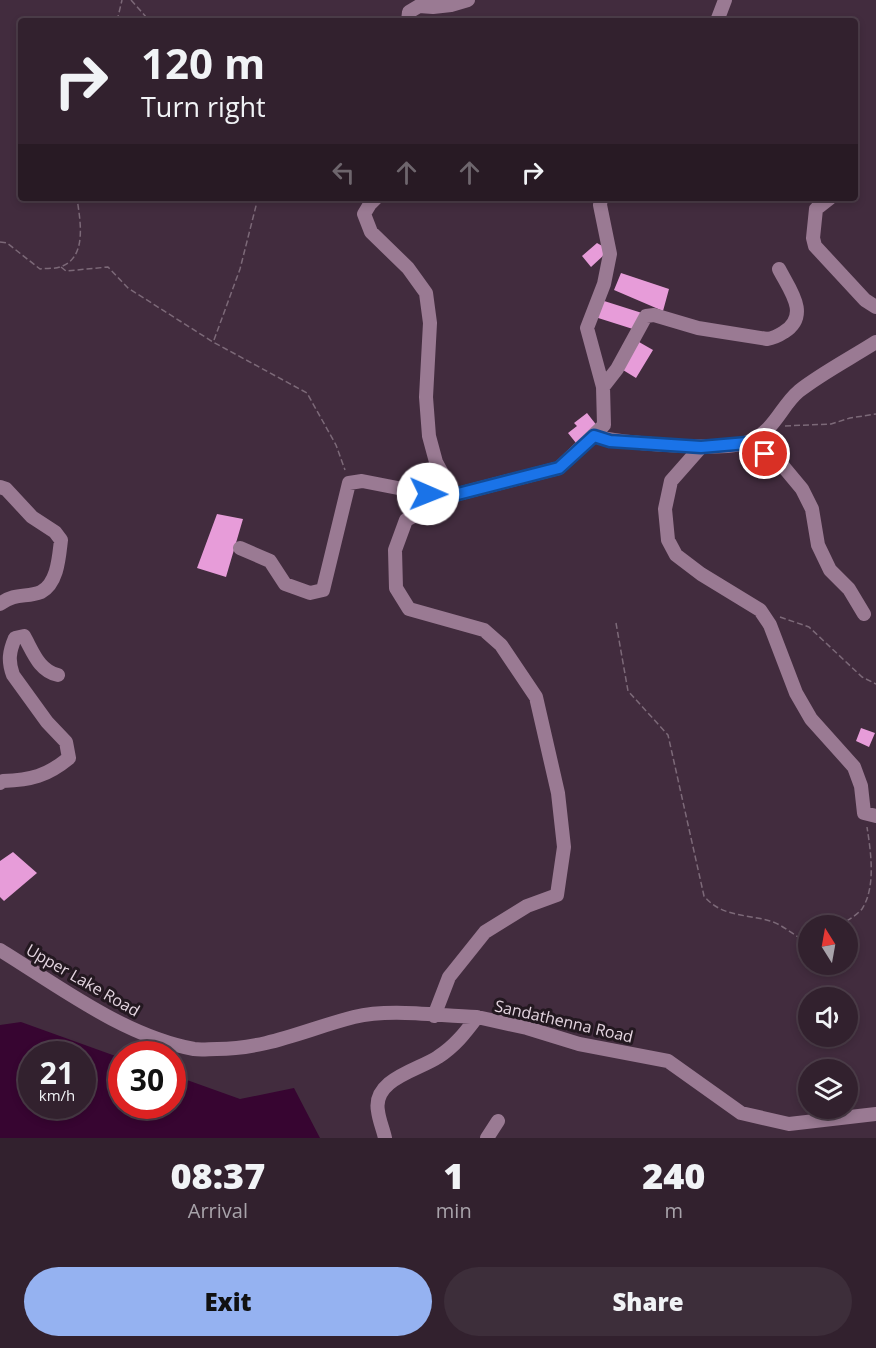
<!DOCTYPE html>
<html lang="en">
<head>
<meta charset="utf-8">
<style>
	body { margin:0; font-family:"Open Sans",sans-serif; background:#3d2e3a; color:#f1f3f6; height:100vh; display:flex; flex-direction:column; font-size:22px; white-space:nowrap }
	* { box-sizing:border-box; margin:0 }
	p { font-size:20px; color:#a8a3aa }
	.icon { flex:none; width:33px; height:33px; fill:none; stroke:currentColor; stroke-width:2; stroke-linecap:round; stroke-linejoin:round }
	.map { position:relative; height:1138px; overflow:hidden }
	.sheet { display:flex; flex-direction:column; background:#32212e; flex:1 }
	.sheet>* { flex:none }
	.hud { position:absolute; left:18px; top:18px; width:840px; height:183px; border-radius:6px; box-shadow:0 3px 9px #0003,0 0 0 2px #4d3e4a; background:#32212e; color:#f1f3f6; overflow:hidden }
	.needle { width:39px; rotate:349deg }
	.fabs { position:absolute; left:798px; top:915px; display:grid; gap:12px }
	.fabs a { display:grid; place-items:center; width:60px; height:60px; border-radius:50%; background:#32212e; box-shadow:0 3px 9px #0003,0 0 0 2px #4d3e4a; font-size:30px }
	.speed { position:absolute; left:18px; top:1041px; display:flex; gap:12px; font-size:30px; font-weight:700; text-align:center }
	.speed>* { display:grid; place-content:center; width:78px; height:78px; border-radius:50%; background:#32212e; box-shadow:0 3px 9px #0003,0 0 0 2px #4d3e4a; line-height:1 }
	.speed small { font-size:15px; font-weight:400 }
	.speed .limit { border:9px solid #d22; background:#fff; color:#111 }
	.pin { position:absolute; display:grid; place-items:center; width:51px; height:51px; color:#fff; margin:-26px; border:3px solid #fff; border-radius:50%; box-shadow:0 2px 6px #0007 }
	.me { position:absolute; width:66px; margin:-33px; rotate:91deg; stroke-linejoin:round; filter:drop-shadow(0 0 4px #0008) }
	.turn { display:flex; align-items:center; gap:21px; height:126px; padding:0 24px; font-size:27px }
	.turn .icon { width:78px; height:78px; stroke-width:2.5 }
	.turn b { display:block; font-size:42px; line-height:51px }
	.lanes { display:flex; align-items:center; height:57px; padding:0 24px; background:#0003; justify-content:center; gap:30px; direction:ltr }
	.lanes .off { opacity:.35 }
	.eta { display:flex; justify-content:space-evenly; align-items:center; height:102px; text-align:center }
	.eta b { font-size:36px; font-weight:800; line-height:42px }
	.button { display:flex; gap:12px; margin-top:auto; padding:12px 24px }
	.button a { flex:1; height:69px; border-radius:36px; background:#95b2f1; color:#111; font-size:24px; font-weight:800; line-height:69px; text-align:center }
	.button a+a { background:#3d2e3a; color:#f1f3f6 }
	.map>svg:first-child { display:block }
	.water { fill:#370531; fill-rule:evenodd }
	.building { fill:#e79cd9 }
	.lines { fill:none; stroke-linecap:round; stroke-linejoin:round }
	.path { stroke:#7c6978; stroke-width:1.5; stroke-dasharray:6 3; stroke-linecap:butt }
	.minor { stroke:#9a7a93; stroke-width:14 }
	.route-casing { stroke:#114b97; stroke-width:15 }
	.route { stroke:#1a73e8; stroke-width:10 }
	.labels { text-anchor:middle; stroke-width:6; stroke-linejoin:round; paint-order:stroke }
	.street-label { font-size:16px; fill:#e4d5e0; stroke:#231820 }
</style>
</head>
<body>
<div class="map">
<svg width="876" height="1138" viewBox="0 0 876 1138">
	<rect width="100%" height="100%" fill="#422c3e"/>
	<path class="water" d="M 21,1022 L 121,1058 L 122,1106 L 172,1106 L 173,1075 L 240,1099 L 294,1088 L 320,1138 L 0,1138 L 0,1025 ZM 32,1054 L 82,1054 L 82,1106 L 32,1106 Z"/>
	<path class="building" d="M 597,243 L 604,247 L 604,255 L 591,267 L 582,256 Z
		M 621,273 L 669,289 L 663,311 L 614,290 Z
		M 601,300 L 642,313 L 636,330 L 595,317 Z
		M 639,342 L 653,350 L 636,378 L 623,370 Z
		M 587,413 L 598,427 L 576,443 L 568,433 L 577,426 L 574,423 Z
		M 217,514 L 243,519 L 226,577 L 197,568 Z
		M 861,728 L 875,733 L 869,747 L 856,741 Z
		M 13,852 L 37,873 L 4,901 L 0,897 L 0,861 Z"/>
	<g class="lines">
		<path class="path" d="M 131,0 L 148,19 L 148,21
			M 117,21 L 122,0
			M 228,21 C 241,16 256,16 268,21
			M 0,242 L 7,243 L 40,269 C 46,268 54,269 60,267 C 88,258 80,220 77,198
			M 61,267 L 66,271 L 108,267 L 128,288 L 213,342 L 307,393 L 336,445 L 345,470
			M 214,340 L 240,269 L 258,198
			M 785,426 L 831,424 L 850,418 L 876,414
			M 780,617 L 809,627 L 862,677 L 876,684
			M 616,623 L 628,691 L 668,735 L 704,896 C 721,917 747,914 770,921 C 784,925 795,937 808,942
			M 839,926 C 846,921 856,916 862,909 C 876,887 871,853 867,827"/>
		<path class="minor" d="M 408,21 L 409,12 L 419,6 L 433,7 L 451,5 L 468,0
			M 717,21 L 725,0
			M 376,198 L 370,204 L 364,214 L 371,232 L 408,268 L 426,293 L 430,323 L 426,397 L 429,436 L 436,462 L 454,495
			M 830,198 L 816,209 L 813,238 L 815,246 L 865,300 L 876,307
			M 603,387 L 617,369 L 646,316 L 654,315 L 698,328 L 767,339 C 774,338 778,336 784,332 C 811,315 789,289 779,269
			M 594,436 C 619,443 725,452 748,442 C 776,430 780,407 799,391 C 822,373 851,358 876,342
			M 747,443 L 782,465 L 802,489 L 812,509 L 818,545 L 830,570 L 849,589 L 864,614
			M 701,447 L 671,481 L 665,509 L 668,540 L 676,555 L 701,574 L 760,610 L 770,625 L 796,693 L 811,719 L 854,767 L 861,786 L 864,813 L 876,816
			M 0,487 L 6,489 L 32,517 L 55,532 L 61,540 C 59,556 58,583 41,592 C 26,598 16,592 0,604
			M 240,548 L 270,561 L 285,584 L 310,593 L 323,590 L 349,483 L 362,481 L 449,498
			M 0,783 L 3,781 C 31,780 47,776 69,758 L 66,742 L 47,722 L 13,675 C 8,661 9,652 15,638 L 24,636 C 33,652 39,671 58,675
			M 0,950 C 60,987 124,1036 194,1049 C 201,1050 209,1049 217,1049 C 267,1049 307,1029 354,1017 C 391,1008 438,1016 477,1017 C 465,1033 455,1046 438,1057 C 419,1070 372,1079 378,1111 C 379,1120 383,1129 385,1138
			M 434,1016 L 449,977 L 485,932 L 527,906 L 557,895 L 564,847 L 558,793 L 536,697 L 501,645 L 484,630 L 409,609 L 396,588 L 395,550 L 406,520 L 454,495 L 559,468 L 604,425 L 603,387 L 587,328 L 604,284 L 610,254 L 600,205 L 601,198
			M 477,1017 L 527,1028 L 579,1044 L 668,1061 L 741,1113 L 789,1124 L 876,1114
			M 487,1138 L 498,1121"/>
	</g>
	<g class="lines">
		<defs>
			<path id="route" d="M 428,494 L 449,498 L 454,495 L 559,468 L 594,436 L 610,441 L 701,447 L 747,443 L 765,454"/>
		</defs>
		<use href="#route" class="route-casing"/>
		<use href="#route" class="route"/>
	</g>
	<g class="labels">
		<g class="street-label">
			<text transform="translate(83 980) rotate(30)" y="6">Upper Lake Road</text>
			<text transform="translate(564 1021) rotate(13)" y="6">Sandathenna Road</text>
		</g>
	</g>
</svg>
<div class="fabs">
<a><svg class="needle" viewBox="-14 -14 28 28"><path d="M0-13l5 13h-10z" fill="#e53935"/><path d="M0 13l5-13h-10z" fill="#a8a3aa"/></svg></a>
<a><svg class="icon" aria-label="sound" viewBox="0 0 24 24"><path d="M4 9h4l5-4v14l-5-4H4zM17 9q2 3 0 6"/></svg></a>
<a><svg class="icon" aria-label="layers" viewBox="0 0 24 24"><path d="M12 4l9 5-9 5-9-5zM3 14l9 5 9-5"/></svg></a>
</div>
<div class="speed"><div>21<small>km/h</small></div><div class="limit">30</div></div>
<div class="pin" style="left:765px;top:454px;background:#d93025"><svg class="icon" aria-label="arrive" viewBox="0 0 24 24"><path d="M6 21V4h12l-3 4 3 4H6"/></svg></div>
<svg class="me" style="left:428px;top:494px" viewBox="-20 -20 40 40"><circle r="19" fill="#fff"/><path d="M0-13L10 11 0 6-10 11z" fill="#1a73e8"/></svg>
<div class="hud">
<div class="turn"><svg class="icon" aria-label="right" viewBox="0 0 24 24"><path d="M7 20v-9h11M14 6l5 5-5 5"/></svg><div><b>120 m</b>Turn right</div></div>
<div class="lanes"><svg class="icon off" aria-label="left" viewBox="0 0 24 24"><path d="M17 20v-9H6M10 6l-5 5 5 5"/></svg><svg class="icon off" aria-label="ahead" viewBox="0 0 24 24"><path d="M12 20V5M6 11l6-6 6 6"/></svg><svg class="icon off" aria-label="ahead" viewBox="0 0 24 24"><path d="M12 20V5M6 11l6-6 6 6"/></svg><svg class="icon" aria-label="right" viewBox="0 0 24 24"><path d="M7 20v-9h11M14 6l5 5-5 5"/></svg></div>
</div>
</div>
<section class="sheet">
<div class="eta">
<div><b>08:37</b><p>Arrival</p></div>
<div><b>1</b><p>min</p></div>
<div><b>240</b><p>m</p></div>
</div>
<div class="button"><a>Exit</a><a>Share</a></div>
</section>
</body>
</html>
